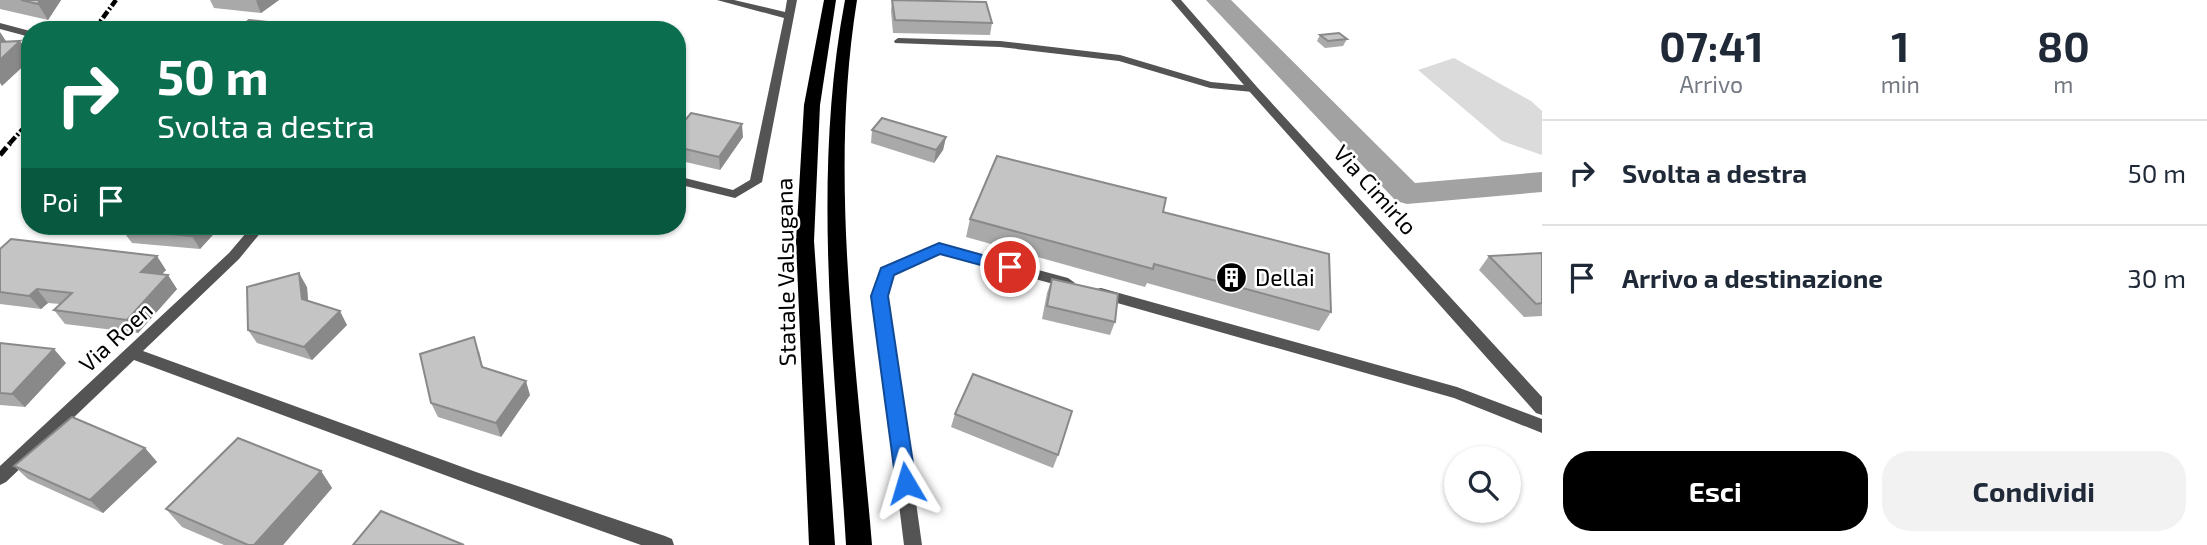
<!DOCTYPE html>
<html lang="it">
<head>
<meta charset="utf-8">
<style>
	body { margin:0; font-family:"Exo 2",sans-serif; background:#f2f2f3; color:#1f2937; height:100vh; display:flex; flex-direction:column; font-size:26px; white-space:nowrap }
	* { box-sizing:border-box; margin:0 }
	p { font-size:23px; color:#747a83 }
	.icon { flex:none; width:38px; height:38px; fill:none; stroke:currentColor; stroke-width:2; stroke-linecap:round; stroke-linejoin:round }
	.map { position:relative; flex:1; overflow:hidden }
	.sheet { display:flex; flex-direction:column; background:#fff; width:665px }
	.sheet>* { flex:none }
	.guide { position:absolute; left:21px; top:21px; width:665px; height:214px; border-radius:28px; box-shadow:0 2px 5px #0004; background:#0b6e4f; color:#fff; overflow:hidden }
	.buttons { position:absolute; left:1444px; top:446px; display:grid; gap:14px }
	.buttons a { display:grid; place-items:center; width:77px; height:77px; border-radius:50%; background:#fff; box-shadow:0 2px 5px #0004; font-size:35px }
	.pin { position:absolute; display:grid; place-items:center; width:60px; height:60px; color:#fff; margin:-30px; border:4px solid #fff; border-radius:50%; box-shadow:0 2px 7px #0007 }
	.me { position:absolute; width:77px; margin:-38px; rotate:353deg; stroke-linejoin:round; filter:drop-shadow(0 0 5px #0008) }
	.turn { display:flex; align-items:center; gap:24px; height:147px; padding:0 21px; font-size:32px }
	.turn .icon { width:91px; height:91px; stroke-width:2.5 }
	.turn b { display:block; font-size:49px; line-height:60px }
	.then { display:flex; align-items:center; height:66px; padding:0 21px; background:#0003; gap:14px; font-size:26px }
	.eta { display:flex; justify-content:space-evenly; align-items:center; height:119px; text-align:center }
	.eta b { font-size:42px; font-weight:700; line-height:49px }
	.primary-button { display:flex; gap:14px; margin-top:auto; padding:14px 21px }
	.primary-button a { flex:1; height:80px; border-radius:28px; background:#000; color:#fff; font-size:28px; font-weight:700; line-height:80px; text-align:center }
	.primary-button a+a { background:#f2f2f3; color:#1f2937 }
	ul { padding:0; list-style:none }
	li { display:flex; align-items:center; gap:21px; height:105px; padding:0 21px; border-top:2px solid #e0e1e3 }
	li div { flex:1 }
	li b { display:block; font-size:26px }
	li em { font-style:normal }
	main { display:flex; flex:1; min-height:0 }
	.map>svg:first-child { display:block }
	.green { fill:#dbdbdb }
	.lines { fill:none; stroke-linecap:round; stroke-linejoin:round }
	.canal { fill:#a2a2a2; fill-rule:evenodd }
	.service { fill:#545454; fill-rule:evenodd }
	.minor { fill:#545454; fill-rule:evenodd }
	.tertiary { fill:#545454; fill-rule:evenodd }
	.trunk { fill:#000; fill-rule:evenodd }
	.rail-far1 { stroke:#000; stroke-width:4.5; stroke-dasharray:8 2.5 2 2.5; stroke-linecap:butt }
	.rail { stroke:#000; stroke-width:5; stroke-dasharray:10 3.5 2 3.5; stroke-linecap:butt }
	.wall { fill:#a9a9a9 }
	.shaded-wall { fill:#898989 }
	.building { fill:#c4c4c4; stroke:#898989; stroke-width:2 }
	.route { fill:#1a73e8; stroke:#114b97; stroke-width:2 }
	.labels { text-anchor:middle; stroke-width:5; stroke-linejoin:round; paint-order:stroke }
	.street-label { font-size:23px; fill:#000; stroke:#fff }
	.poi-label { font-size:23px; fill:#000; stroke:#fff; text-anchor:start }
</style>
</head>
<body>
<main>
<div class="map">
<svg width="1542" height="545" viewBox="0 0 1542 545">
	<rect width="100%" height="100%" fill="#fff"/>
	<path class="green" d="M 1454,58 L 1531,101 L 1542,111 L 1542,155 L 1502,141 L 1418,70 Z"/>
	<g class="lines">
		<path class="canal" d="M 1206,0 L 1231,0 L 1415,183 L 1542,172 L 1542,192 L 1407,204 L 1396,201 Z"/>
		<path class="service" d="M 898,38 L 1000,41 L 1120,55 L 1211,82 L 1253,86 L 1258,89 L 1253,92 L 1210,88 L 1119,61 L 1000,47 L 895,43 L 894,41 Z"/>
		<path class="minor" d="M 717,0 L 734,0 L 785,12 L 787,0 L 797,0 L 762,182 L 735,198 L 677,184 L 677,176 L 733,190 L 750,180 L 784,18 Z
			M 0,23 L 30,31 L 30,37 L 0,29 Z
			M 252,226 L 266,226 L 239,259 L 143,351 L 476,472 L 665,536 L 672,539 L 674,545 L 641,545 L 469,484 L 134,360 L 6,482 L 0,485 L 0,466 L 229,253 Z
			M 939,243 L 1068,278 L 1075,283 L 1068,288 L 940,253 L 893,275 L 887,296 L 922,545 L 904,545 L 873,296 L 882,269 Z
			M 1101,288 L 1457,387 L 1542,419 L 1542,433 L 1454,398 L 1096,297 L 1094,293 L 1096,289 Z"/>
		<path class="tertiary" d="M 1171,0 L 1181,0 L 1257,87 L 1542,397 L 1542,415 L 1536,413 L 1249,91 Z"/>
		<path class="trunk" d="M 824,0 L 836,0 L 820,105 L 814,241 L 835,545 L 809,545 L 796,241 L 804,105 Z
			M 845,0 L 857,0 C 828,181 857,364 872,545 L 846,545 C 835,364 811,180 845,0 Z"/>
		<path class="rail-far1" d="M 94,30 L 116,0
			M 10,143 L 30,121"/>
		<path class="rail" d="M 0,155 L 12,141"/>
	</g>
	<path class="wall" d="M 0,0 L 61,0 L 48,20 L 0,9 Z
		M 210,0 L 279,0 L 261,13 L 214,8 Z
		M 892,0 L 992,23 L 990,35 L 893,33 L 891,11 Z
		M 1320,35 L 1347,39 L 1343,46 L 1325,48 L 1317,41 Z
		M 677,130 L 743,137 L 720,170 L 677,160 Z
		M 872,130 L 946,137 L 943,150 L 934,163 L 871,143 Z
		M 1163,212 L 1331,312 L 1319,331 L 1147,283 L 1145,287 L 966,237 L 970,219 Z
		M 221,226 L 200,249 L 132,243 L 122,230 Z
		M 0,249 L 166,270 L 161,275 L 177,289 L 138,333 L 65,324 L 54,310 L 60,304 L 48,303 L 41,309 L 0,304 Z
		M 1542,253 L 1542,316 L 1524,317 L 1479,270 L 1489,256 Z
		M 1052,279 L 1115,322 L 1110,335 L 1042,319 L 1047,293 Z
		M 307,287 L 308,301 L 347,325 L 312,360 L 257,343 L 248,330 Z
		M 0,343 L 66,363 L 25,407 L 0,405 Z
		M 479,351 L 483,368 L 530,395 L 501,437 L 438,417 L 431,403 Z
		M 955,414 L 1058,455 L 1053,468 L 951,427 Z
		M 145,448 L 157,462 L 103,513 L 28,479 L 14,466 Z
		M 321,471 L 332,488 L 283,545 L 224,545 L 182,527 L 166,509 Z"/>
	<path class="shaded-wall" d="M 40,0 L 61,0 L 48,20 L 38,4 Z
		M 257,0 L 279,0 L 261,13 L 256,1 Z
		M 286,24 L 288,30 L 279,30 Z
		M 0,32 L 8,44 L 0,51 Z
		M 20,41 L 30,55 L 30,60 L 2,86 L 0,83 L 0,60 Z
		M 742,124 L 743,137 L 720,170 L 719,157 Z
		M 946,137 L 943,150 L 934,163 L 936,150 Z
		M 201,226 L 221,226 L 200,249 L 192,236 Z
		M 157,256 L 166,270 L 150,286 L 141,272 Z
		M 299,273 L 307,287 L 309,313 L 302,299 Z
		M 168,275 L 177,289 L 138,333 L 127,320 Z
		M 37,289 L 48,303 L 41,309 L 29,296 Z
		M 340,311 L 347,325 L 312,360 L 304,347 Z
		M 54,349 L 66,363 L 25,407 L 12,394 Z
		M 526,381 L 530,395 L 501,437 L 496,423 Z
		M 145,448 L 157,462 L 103,513 L 90,500 Z
		M 321,471 L 332,488 L 283,545 L 254,545 Z"/>
	<path class="building" d="M 21,0 L 40,0 L 38,4 Z
		M 892,0 L 986,2 L 992,23 L 895,20 Z
		M 249,20 L 286,24 L 279,30 L 236,30 Z
		M 314,27 L 342,30 L 311,30 Z
		M 1339,33 L 1347,39 L 1328,41 L 1320,35 Z
		M 20,41 L 0,60 L 0,42 Z
		M 691,113 L 742,124 L 719,157 L 677,147 L 677,130 Z
		M 882,118 L 946,137 L 936,150 L 872,130 Z
		M 997,156 L 1166,198 L 1163,212 L 1329,254 L 1331,312 L 1154,264 L 1153,269 L 970,219 Z
		M 126,226 L 201,226 L 192,236 L 122,230 Z
		M 11,239 L 157,256 L 141,272 L 168,275 L 127,320 L 54,310 L 72,293 L 37,289 L 29,296 L 0,292 L 0,249 Z
		M 1542,253 L 1542,303 L 1536,304 L 1489,256 Z
		M 299,273 L 302,299 L 340,311 L 304,347 L 248,330 L 247,287 Z
		M 1052,279 L 1118,294 L 1115,322 L 1047,306 Z
		M 474,337 L 482,367 L 526,381 L 496,423 L 431,403 L 420,354 Z
		M 0,343 L 54,349 L 12,394 L 0,393 Z
		M 973,374 L 1072,411 L 1058,455 L 955,414 Z
		M 72,417 L 145,448 L 90,500 L 14,466 Z
		M 238,438 L 321,471 L 254,545 L 248,545 L 166,509 Z
		M 381,511 L 464,545 L 353,545 Z"/>
	<path class="route" d="M 939,243 L 1015,264 L 1017,267 L 1010,273 L 940,254 L 894,275 L 888,296 L 916,483 L 913,489 L 906,492 L 899,489 L 896,483 L 871,296 L 881,268 Z"/>
	<defs>
		<symbol id="building-disc" viewBox="-11 -11 22 22"><circle r="9.5" fill="#000" stroke="#fff"/><path d="M-4-6H4V6H1V3H-1V6H-4ZM-2.5-4.3h1.7v1.8h-1.7ZM.8-4.3h1.7v1.8H.8ZM-2.5-1h1.7V.8h-1.7ZM.8-1h1.7V.8H.8Z" fill="#fff"/></symbol>
	</defs>
	<g fill-rule="evenodd">
		<use href="#building-disc" x="1214" y="260" width="35" height="35"/>
	</g>
	<g class="labels">
		<g class="street-label">
			<text transform="translate(1375 190) rotate(48)" y="8">Via Cimirlo</text>
			<text transform="translate(786 272) rotate(-91)" y="8">Statale Valsugana</text>
			<text transform="translate(116 337) rotate(-43)" y="8">Via Roen</text>
		</g>
		<g class="poi-label">
			<text x="1255" y="286">Dellai</text>
		</g>
	</g>
</svg>
<div class="buttons">
<a><svg class="icon" aria-label="search" viewBox="0 0 24 24"><circle cx="10" cy="10" r="6"/><path d="M15 15l6 6"/></svg></a>
</div>
<div class="pin" style="left:1010px;top:267px;background:#d93025"><svg class="icon" aria-label="arrive" viewBox="0 0 24 24"><path d="M6 21V4h12l-3 4 3 4H6"/></svg></div>
<svg class="me" style="left:906px;top:483px" viewBox="-20 -20 40 40"><path d="M0-17L14 15 0 8-14 15z" fill="#1a73e8" stroke="#fff" stroke-width="4"/></svg>
<div class="guide">
<div class="turn"><svg class="icon" aria-label="right" viewBox="0 0 24 24"><path d="M7 20v-9h11M14 6l5 5-5 5"/></svg><div><b>50 m</b>Svolta a destra</div></div>
<div class="then">Poi<svg class="icon" aria-label="arrive" viewBox="0 0 24 24"><path d="M6 21V4h12l-3 4 3 4H6"/></svg></div>
</div>
</div>
<section class="sheet">
<div class="eta">
<div><b>07:41</b><p>Arrivo</p></div>
<div><b>1</b><p>min</p></div>
<div><b>80</b><p>m</p></div>
</div>
<ul>
<li><svg class="icon" aria-label="right" viewBox="0 0 24 24"><path d="M7 20v-9h11M14 6l5 5-5 5"/></svg><div><b>Svolta a destra</b></div><em>50 m</em></li>
<li><svg class="icon" aria-label="arrive" viewBox="0 0 24 24"><path d="M6 21V4h12l-3 4 3 4H6"/></svg><div><b>Arrivo a destinazione</b></div><em>30 m</em></li>
</ul>
<div class="primary-button"><a>Esci</a><a>Condividi</a></div>
</section>
</main>
</body>
</html>
